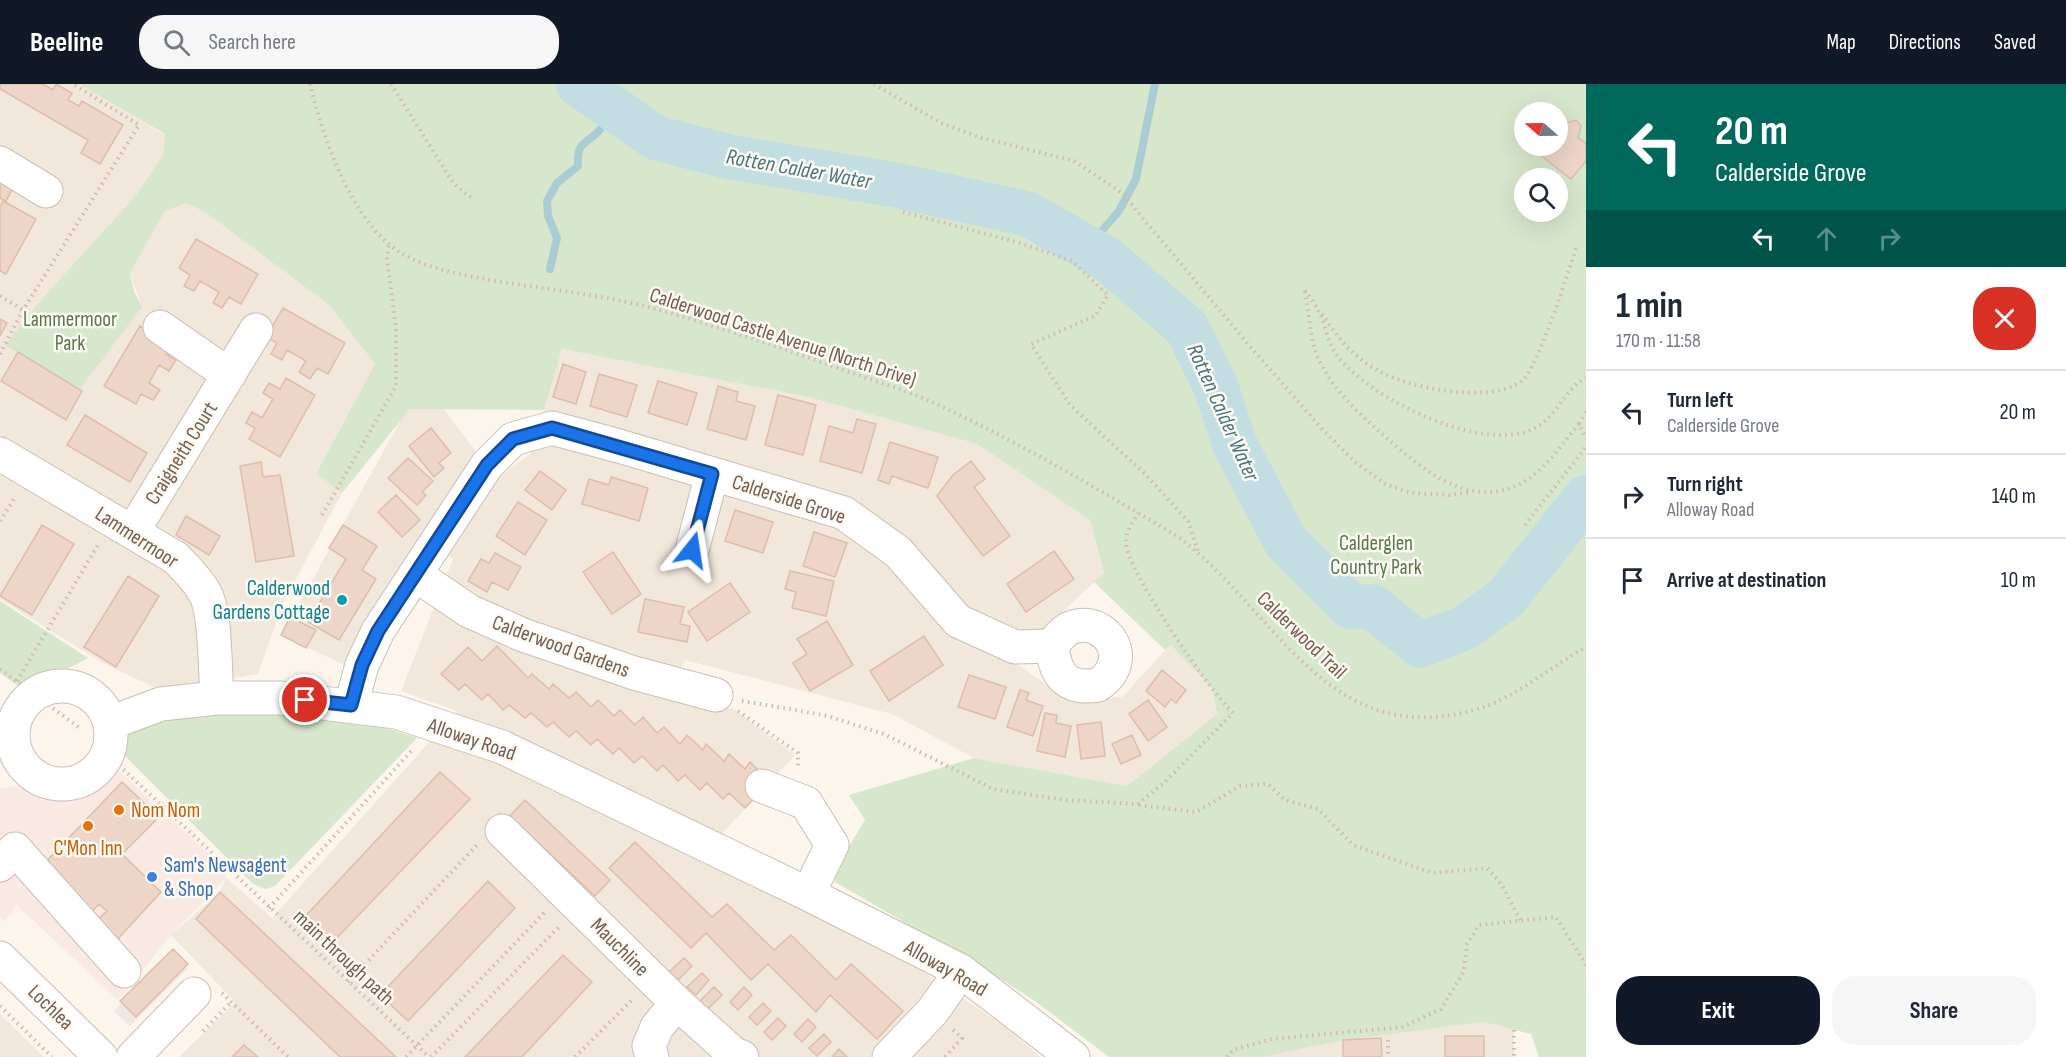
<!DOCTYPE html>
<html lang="en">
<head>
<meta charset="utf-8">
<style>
	body { margin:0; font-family:"Sofia Sans Condensed",sans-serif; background:#f6f6f7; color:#1f2937; height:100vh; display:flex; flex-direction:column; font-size:22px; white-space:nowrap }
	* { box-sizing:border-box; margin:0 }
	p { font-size:20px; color:#747a83 }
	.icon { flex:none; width:33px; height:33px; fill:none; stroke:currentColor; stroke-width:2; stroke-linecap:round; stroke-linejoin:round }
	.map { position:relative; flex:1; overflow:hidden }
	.details { display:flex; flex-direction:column; background:#fff; width:480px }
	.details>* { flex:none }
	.banner { background:#00695c; color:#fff; overflow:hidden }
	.needle { width:39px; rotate:290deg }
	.buttons { position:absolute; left:1514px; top:18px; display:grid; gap:12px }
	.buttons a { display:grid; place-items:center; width:54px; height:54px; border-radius:50%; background:#fff; box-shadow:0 6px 24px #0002; font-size:30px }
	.pin { position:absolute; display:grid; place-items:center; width:51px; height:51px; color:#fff; margin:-26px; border:3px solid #fff; border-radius:50%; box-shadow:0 2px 6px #0007 }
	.me { position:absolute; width:66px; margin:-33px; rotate:15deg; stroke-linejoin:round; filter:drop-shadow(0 0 4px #0008) }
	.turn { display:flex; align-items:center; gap:21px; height:126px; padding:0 30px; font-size:27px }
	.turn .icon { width:78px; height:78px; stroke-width:2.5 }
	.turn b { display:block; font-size:42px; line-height:51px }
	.lanes { display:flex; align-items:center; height:57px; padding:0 30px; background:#0003; justify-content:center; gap:30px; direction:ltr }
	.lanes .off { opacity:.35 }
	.round { display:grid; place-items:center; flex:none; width:63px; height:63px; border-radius:24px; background:#f6f6f7 }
	.overview { display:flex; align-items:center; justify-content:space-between; height:102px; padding:0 30px }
	h1 { font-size:36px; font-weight:700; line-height:45px }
	.cta { display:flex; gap:12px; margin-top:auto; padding:12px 30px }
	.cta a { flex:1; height:69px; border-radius:24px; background:#111827; color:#fff; font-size:24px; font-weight:700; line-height:69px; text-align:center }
	.cta a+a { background:#f6f6f7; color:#1f2937 }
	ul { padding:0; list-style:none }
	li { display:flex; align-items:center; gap:18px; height:84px; padding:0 30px; border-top:2px solid #e0e1e3 }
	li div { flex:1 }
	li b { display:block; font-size:22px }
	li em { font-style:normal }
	header { display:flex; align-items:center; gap:36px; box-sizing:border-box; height:84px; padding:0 30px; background:#111827; color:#fff }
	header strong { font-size:28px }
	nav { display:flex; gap:33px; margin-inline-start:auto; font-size:21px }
	.search { width:420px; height:54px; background:#f6f6f7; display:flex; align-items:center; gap:15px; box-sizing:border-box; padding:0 21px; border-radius:24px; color:#747a83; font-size:22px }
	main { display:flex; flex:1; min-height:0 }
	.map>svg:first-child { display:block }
	.residential { fill:#f2e7db }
	.commercial { fill:#f9e9e2 }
	.industrial { fill:#ede8e4 }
	.green { fill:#d7e7cc; fill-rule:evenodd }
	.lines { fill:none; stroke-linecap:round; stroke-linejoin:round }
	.stream { stroke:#aacdd3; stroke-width:8 }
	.river { stroke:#c2dee3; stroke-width:45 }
	.building { fill:#edd6c7; stroke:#debda9; stroke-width:1.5 }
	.minor-casing { stroke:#ccbeb3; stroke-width:35 }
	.path { stroke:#d2b9aa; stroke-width:4; stroke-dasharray:1.5 4.5; stroke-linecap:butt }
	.minor { stroke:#fff; stroke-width:33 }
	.route-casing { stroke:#114b97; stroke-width:15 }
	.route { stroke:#1a73e8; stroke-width:10 }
	.culture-dot { fill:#0f9aa8; stroke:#fdf9f3; stroke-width:2 }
	.food-dot { fill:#e8710a; stroke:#fdf9f3; stroke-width:2 }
	.shop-dot { fill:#3f7fe0; stroke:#fdf9f3; stroke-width:2 }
	.labels { text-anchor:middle; stroke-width:5; stroke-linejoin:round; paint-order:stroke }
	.park-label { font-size:21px; fill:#58784b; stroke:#fdf9f3 }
	.street-label { font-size:21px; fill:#745d51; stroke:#fdf9f3 }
	.culture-label { font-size:21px; fill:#0d838f; stroke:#fdf9f3; text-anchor:end }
	.food-label { font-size:21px; fill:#c56008; stroke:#fdf9f3; text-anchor:start }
	.shop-label { font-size:21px; fill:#366cbe; stroke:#fdf9f3; text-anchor:start }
	.water-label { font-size:22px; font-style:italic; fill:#4a757d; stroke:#fdf9f3 }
</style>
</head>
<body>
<header>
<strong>Beeline</strong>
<div class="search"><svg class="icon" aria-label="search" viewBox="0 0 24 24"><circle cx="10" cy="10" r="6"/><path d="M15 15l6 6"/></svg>Search here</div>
<nav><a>Map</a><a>Directions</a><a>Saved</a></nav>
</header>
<main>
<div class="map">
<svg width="1586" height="973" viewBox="0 0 1586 973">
	<rect width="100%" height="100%" fill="#fbf5ec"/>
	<path class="residential" d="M 0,0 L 78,0 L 165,51 L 163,71 L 137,110 L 40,217 L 142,223 L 130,189 L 165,127 L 186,118 L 213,74 L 205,128 L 329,221 L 375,280 L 316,388 L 342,409 L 283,519 L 258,590 L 162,607 L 101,578 L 0,515 Z
		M 562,265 L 808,313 L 977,360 L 1090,436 L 1104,489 L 1011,576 L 1068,616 L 1122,613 L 1171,560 L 1212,604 L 1217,630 L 1127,702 L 974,674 L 892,630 L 685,576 L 670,612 L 734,625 L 795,671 L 703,770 L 893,868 L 1003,941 L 1041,973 L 179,973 L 235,918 L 171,851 L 220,808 L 226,794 L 272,834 L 457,627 L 401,607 L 453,475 L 419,454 L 344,581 L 282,551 L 399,339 L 410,325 L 443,324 L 497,395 L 531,369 Z
		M 0,930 L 44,973 L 0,973 Z
		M 1483,938 L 1514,946 L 1514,973 L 1232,973 L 1233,966 Z"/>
	<path class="commercial" d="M 117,685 L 225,785 L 226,794 L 171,851 L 118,916 L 17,821 L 4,837 L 0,833 L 0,704 L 22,702 L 91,707 Z"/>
	<path class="industrial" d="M 169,868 L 187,885 L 130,942 L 114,927 Z"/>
	<path class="green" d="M 78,0 L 1586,0 L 1586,973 L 1539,973 L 1531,950 L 1483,938 L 1343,956 L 1262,973 L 1109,973 L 1035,917 L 985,885 L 835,798 L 836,784 L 865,736 L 849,711 L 974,674 L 1127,702 L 1217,630 L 1212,604 L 1171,561 L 1165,566 L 1094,498 L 1104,489 L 1090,436 L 977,360 L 808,313 L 562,265 L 544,326 L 410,325 L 342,409 L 316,389 L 375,280 L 329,221 L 205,128 L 186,119 L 165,127 L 130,189 L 134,207 L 142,223 L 79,306 L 5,261 L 40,217 L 137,110 L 163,71 L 165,50 ZM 1524,28 L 1557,28 L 1557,62 L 1524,62 ZM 1524,94 L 1557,94 L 1557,128 L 1524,128 Z
		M 0,517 L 88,574 L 25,607 L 0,589 Z
		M 253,625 L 380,642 L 417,654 L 275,802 L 266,805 L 253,800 L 120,667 L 127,648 C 168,632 210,629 253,625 Z"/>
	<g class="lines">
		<path class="stream" d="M 1087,164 L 1119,127 L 1136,95 L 1155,0
			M 550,185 L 557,154 L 548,132 L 547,117 L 557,99 L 578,82 C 577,58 583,62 598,48 C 604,43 607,29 609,22"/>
		<path class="river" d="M 578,0 L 656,54 L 730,73 L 895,101 L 1028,130 L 1107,175 L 1187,244 L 1216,303 L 1235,361 L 1286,458 L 1351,523 L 1373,523 L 1420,561 L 1464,544 L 1505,515 L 1586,413"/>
	</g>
	<path class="building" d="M 0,0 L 43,0 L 53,6 L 56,0 L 72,9 L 68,16 L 79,22 L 82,17 L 123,41 L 100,80 L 81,69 L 88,56 L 0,5 Z
		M 1557,36 L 1563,40 L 1576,36 L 1581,42 L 1578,54 L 1586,59 L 1586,77 L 1571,95 L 1529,62 L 1557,62 Z
		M 0,89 L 16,98 L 6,117 L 0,114 Z
		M 3,117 L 36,135 L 6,190 L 0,187 L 0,123 Z
		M 196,155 L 258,190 L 241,220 L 229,213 L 222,224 L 213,219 L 219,208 L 200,197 L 194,207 L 184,202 L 190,191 L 179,184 Z
		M 283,224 L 345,259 L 328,290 L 317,284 L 310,295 L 299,288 L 306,277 L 287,266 L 282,276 L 271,270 L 277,259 L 266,253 Z
		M 0,235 L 7,239 L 0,252 Z
		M 140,242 L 171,258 L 166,270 L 176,276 L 169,287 L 159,281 L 149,299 L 160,306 L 153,316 L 141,310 L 136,320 L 104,302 Z
		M 18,268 L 82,307 L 66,336 L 1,297 Z
		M 563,280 L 586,288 L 576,320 L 553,313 Z
		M 599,290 L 637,301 L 627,333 L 590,322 Z
		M 286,294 L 315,311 L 280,373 L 249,355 L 255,344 L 246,339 L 252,328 L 262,334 L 273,315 L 263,309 L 269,299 L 280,305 Z
		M 658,297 L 697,309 L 687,341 L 648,329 Z
		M 718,302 L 738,308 L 736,317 L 755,322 L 746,356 L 707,345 Z
		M 778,311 L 816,321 L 803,371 L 765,361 Z
		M 85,331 L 147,369 L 130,398 L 67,361 Z
		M 857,335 L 876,340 L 862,389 L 820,377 L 829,342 L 853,349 Z
		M 431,344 L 451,369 L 439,379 L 444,384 L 434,393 L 409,362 Z
		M 890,358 L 938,373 L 928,404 L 892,392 L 889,400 L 878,396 Z
		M 408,374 L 433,397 L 422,408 L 426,411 L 417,421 L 388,394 Z
		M 971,377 L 985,395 L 974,403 L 1010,452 L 983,472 L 937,412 L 953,391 Z
		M 261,378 L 263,393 L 280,391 L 294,472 L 256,478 L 240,382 Z
		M 540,387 L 566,406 L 552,426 L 525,406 Z
		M 611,393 L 648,404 L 639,437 L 582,420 L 589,395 L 609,401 Z
		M 396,411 L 420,436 L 402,453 L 378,428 Z
		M 518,418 L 547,436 L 525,471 L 496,452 Z
		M 735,426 L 773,438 L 763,469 L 725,457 Z
		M 186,432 L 220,452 L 209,471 L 176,451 Z
		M 42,441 L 74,460 L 32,531 L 0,512 Z
		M 343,441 L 377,462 L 362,486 L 376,495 L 339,556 L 308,538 L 346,475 L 329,464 Z
		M 814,448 L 847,459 L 835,493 L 803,482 Z
		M 1054,467 L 1074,495 L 1026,528 L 1007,500 Z
		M 613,468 L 641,510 L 612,530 L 583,488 Z
		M 495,469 L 521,483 L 508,506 L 492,498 L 487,508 L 468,497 L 481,475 L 489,479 Z
		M 790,487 L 834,497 L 826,532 L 792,524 L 796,508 L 785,505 Z
		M 128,492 L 159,512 L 116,583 L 84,563 Z
		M 730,499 L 750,528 L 707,557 L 688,528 Z
		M 645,515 L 684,523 L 680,540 L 690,542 L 687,558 L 638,548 Z
		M 290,533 L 316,546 L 306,564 L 281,551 Z
		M 827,537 L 853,581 L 810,607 L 793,579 L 807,570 L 797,555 Z
		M 924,552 L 943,581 L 889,617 L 870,587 Z
		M 497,562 L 528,594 L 532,590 L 549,605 L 553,600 L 569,614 L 576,608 L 591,623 L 598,616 L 614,632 L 620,626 L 635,641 L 643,633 L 657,649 L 664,643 L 680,660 L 687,651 L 703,666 L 706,660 L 724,677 L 729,670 L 745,685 L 750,678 L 770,698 L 745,724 L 729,709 L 723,715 L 707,699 L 700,706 L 685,691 L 678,697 L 663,681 L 657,687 L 642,672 L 634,679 L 619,664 L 613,670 L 597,655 L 591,661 L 576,647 L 569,653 L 553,638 L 547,643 L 531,629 L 525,634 L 509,621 L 503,626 L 488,610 L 482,616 L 465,600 L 459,606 L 441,590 L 468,563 L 482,577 Z
		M 1162,586 L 1186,606 L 1176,619 L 1171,615 L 1165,623 L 1146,607 Z
		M 969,591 L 1006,603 L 995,635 L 958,623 Z
		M 1020,606 L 1029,609 L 1026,616 L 1043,622 L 1033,652 L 1007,643 Z
		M 1148,616 L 1167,643 L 1148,657 L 1129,630 Z
		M 1045,629 L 1057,631 L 1056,639 L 1071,642 L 1065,673 L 1037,667 Z
		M 1101,638 L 1105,672 L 1081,675 L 1077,641 Z
		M 1132,651 L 1141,671 L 1121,680 L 1112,660 Z
		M 440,688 L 470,715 L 329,862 L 301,837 Z
		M 122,698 L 159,733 L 122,770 L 161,808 L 116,857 L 96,837 L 107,827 L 99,820 L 91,829 L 40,784 Z
		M 525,716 L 610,796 L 595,812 L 510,732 Z
		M 635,758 L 712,833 L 727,820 L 774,866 L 791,851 L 836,896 L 851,880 L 903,927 L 877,955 L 830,911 L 816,928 L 768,880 L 751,896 L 706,849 L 691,864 L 609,784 Z
		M 488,797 L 515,824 L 408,937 L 380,911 Z
		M 220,808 L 396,973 L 340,973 L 196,835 Z
		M 173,865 L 188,880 L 136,933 L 120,917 Z
		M 563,871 L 592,898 L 522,973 L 465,973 Z
		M 684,874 L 692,882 L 678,896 L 669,888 Z
		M 702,889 L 709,896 L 696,911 L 687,903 Z
		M 714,903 L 722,911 L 708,925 L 700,917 Z
		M 744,903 L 752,911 L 738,926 L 730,918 Z
		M 763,919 L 771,927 L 757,941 L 749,933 Z
		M 778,934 L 786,942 L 772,956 L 764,948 Z
		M 808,935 L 816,943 L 802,958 L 794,950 Z
		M 824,950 L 831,958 L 817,972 L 809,964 Z
		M 1445,952 L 1484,952 L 1484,973 L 1445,973 Z
		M 1381,954 L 1382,973 L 1343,973 L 1343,956 Z
		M 244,961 L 258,973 L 232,973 Z
		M 839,965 L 847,973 L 832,973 Z"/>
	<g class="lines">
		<defs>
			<path id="minor" d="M 0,79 L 46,107
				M 160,243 L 229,291
				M 0,370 L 176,474 C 186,485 199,497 206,511 C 216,532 215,589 217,614
				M 133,447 L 256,246
				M 692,466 L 712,390
				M 416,491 L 469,527 L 523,551 L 634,589 L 716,611
				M13 651a49 49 0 1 1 98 0a49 49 0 1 1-98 0Z
				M 351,621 L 362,581 L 378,547 L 487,381 L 513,355 L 552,344 L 619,362 L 844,429 L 898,468 L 958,537 L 1015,563 L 1052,562 C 1058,554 1063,546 1073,543 C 1105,532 1136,575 1098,601 C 1067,606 1055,592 1052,562
				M 110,639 L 161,620 L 217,614 L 281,614 L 396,628 L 502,663 L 808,810
				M 762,702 L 806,719 L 832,761 L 808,810 L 961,887 L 1073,973
				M 502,747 L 677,919 L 734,970 L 742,973
				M 0,781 L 15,765 L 124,887
				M 0,874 L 101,973
				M 133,973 L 194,910
				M 652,973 L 649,962 L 657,943 L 677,919
				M 889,973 L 932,928 L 961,887"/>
		</defs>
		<use href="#minor" class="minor-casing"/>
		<path class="path" d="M 310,0 C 323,54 352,139 401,169 C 426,184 457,190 485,195 C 539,205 594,209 648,223 C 711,240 773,261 835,283 C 862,293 891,301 918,312 C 1007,351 1093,402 1177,452 C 1280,529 1328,673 1484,623 C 1513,614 1557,579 1586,563
			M 391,0 L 454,100 L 473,115
			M 874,0 L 941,39 L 982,54 L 1074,77 L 1121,108 L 1248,260 L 1322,345 L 1355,378 L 1387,401 L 1412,409 L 1450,411 L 1469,408
			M 903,128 L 1017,158 L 1072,177 L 1108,211 L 1095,232 L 1031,260 L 1070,321 L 1145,390 L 1188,437 L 1198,467
			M 0,212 L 23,226
			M 1322,230 C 1336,250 1350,270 1372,283 C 1404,304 1489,321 1522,297 C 1538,284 1569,186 1577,161
			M 0,270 L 23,226 L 139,41 L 73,0
			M 1586,328 L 1579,340 L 1586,355
			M 1579,340 C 1562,360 1546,385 1522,399 C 1471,426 1424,387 1388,355 C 1364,334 1336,310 1321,280 C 1308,257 1311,230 1304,205 C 1310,213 1317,222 1321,232 C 1326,244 1328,259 1336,270 C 1368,314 1482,371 1535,344 C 1557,333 1564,305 1586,294
			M 322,431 L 396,302 L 396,244 L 387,174 L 389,159
			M 0,437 L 16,412
			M 1525,441 L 1586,363
			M 0,585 L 81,645
			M 17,597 L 98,461
			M 742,617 L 824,631 L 884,650 L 993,705 L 1065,716 L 1138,720 L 1165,698 L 1233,629 C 1210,607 1127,487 1126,459 C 1125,448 1133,438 1138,429
			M 738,627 L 798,669 L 798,685
			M 106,669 L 429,973
			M 1139,721 L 1196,728 L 1240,702 L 1268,700 L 1285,716 L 1318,725 L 1353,761 L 1432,789 L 1487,784 L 1502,801 L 1520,836
			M 269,824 L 414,664
			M 348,898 L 477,761
			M 222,909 L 288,973
			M 0,922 L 52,973
			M 1514,946 L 1514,973
			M 203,947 L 231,918
			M 1388,956 L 1388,973
			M 406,973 L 545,828
			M 431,973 L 559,843
			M 575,973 L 634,914
			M 945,973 L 962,954 L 953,946
			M 1227,973 L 1233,966 L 1272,955 L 1402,943 L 1441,925 L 1464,887 L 1467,860 L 1479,841 L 1556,833 L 1586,881"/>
		<use href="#minor" class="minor"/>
	</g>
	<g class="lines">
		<defs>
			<path id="route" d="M 305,616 L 351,621 L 362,581 L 378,547 L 487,381 L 513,355 L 552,344 L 712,390 L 692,466"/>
		</defs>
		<use href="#route" class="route-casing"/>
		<use href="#route" class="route"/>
	</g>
	<circle class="culture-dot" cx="342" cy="516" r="6"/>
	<g class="food-dot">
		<circle cx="119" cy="726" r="6"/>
		<circle cx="88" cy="742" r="6"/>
	</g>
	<circle class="shop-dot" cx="152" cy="793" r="6"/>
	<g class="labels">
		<g class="park-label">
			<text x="70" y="242">Lammermoor<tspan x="70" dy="24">Park</tspan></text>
			<text x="1376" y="466">Calderglen<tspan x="1376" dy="24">Country Park</tspan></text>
		</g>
		<g class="street-label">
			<text transform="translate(783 253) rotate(18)" y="7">Calderwood Castle Avenue (North Drive)</text>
			<text transform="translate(181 369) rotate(-58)" y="7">Craigneith Court</text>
			<text transform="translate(789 415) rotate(18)" y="7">Calderside Grove</text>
			<text transform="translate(137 453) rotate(33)" y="7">Lammermoor</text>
			<text transform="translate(1302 551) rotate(44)" y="7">Calderwood Trail</text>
			<text transform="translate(561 562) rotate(20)" y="7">Calderwood Gardens</text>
			<text transform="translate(472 655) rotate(19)" y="7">Alloway Road</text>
			<text transform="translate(620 863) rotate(45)" y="7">Mauchline</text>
			<text transform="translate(344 873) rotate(43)" y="7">main through path</text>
			<text transform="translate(946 884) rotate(30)" y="7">Alloway Road</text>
			<text transform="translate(51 923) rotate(44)" y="7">Lochlea</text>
		</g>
		<g class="culture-label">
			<text x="330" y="511">Calderwood<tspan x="330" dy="24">Gardens Cottage</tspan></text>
		</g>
		<g class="food-label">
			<text x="131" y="733">Nom Nom</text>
			<text x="88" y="771" text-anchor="middle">C'Mon Inn</text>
		</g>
		<g class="shop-label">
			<text x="164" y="788">Sam's Newsagent<tspan x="164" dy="24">&amp; Shop</tspan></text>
		</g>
		<g class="water-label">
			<text transform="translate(799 84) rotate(10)" y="8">Rotten Calder Water</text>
			<text transform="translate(1224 328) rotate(66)" y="8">Rotten Calder Water</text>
		</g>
	</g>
</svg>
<div class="buttons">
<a><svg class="needle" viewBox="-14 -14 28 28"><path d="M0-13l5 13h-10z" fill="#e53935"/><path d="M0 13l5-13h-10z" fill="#747a83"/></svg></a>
<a><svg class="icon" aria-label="search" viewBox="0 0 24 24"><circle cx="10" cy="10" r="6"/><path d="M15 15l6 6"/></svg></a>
</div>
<div class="pin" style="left:305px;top:616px;background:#d93025"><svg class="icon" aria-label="arrive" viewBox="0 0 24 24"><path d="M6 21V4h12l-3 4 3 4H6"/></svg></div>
<svg class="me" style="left:692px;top:466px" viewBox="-20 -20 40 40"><path d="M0-17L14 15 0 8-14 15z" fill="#1a73e8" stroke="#fff" stroke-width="4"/></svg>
</div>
<section class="details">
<div class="banner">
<div class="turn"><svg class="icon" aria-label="left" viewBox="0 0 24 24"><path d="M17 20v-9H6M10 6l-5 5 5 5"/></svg><div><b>20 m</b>Calderside Grove</div></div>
<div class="lanes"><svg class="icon" aria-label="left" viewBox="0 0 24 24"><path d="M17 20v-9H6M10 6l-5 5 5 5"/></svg><svg class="icon off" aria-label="ahead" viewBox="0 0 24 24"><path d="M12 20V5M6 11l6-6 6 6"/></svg><svg class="icon off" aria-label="right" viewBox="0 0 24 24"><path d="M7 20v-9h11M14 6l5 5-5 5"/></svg></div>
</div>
<div class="overview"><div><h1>1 min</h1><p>170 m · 11:58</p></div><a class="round" style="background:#d93025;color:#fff"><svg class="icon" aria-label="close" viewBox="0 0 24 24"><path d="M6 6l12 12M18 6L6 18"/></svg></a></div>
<ul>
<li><svg class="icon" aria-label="left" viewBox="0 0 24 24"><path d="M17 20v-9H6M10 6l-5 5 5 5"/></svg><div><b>Turn left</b><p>Calderside Grove</p></div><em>20 m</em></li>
<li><svg class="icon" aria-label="right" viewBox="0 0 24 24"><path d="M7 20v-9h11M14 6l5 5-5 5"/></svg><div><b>Turn right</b><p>Alloway Road</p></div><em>140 m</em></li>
<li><svg class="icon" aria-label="arrive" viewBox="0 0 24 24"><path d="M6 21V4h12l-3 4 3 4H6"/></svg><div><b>Arrive at destination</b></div><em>10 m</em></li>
</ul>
<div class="cta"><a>Exit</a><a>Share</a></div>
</section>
</main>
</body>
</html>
